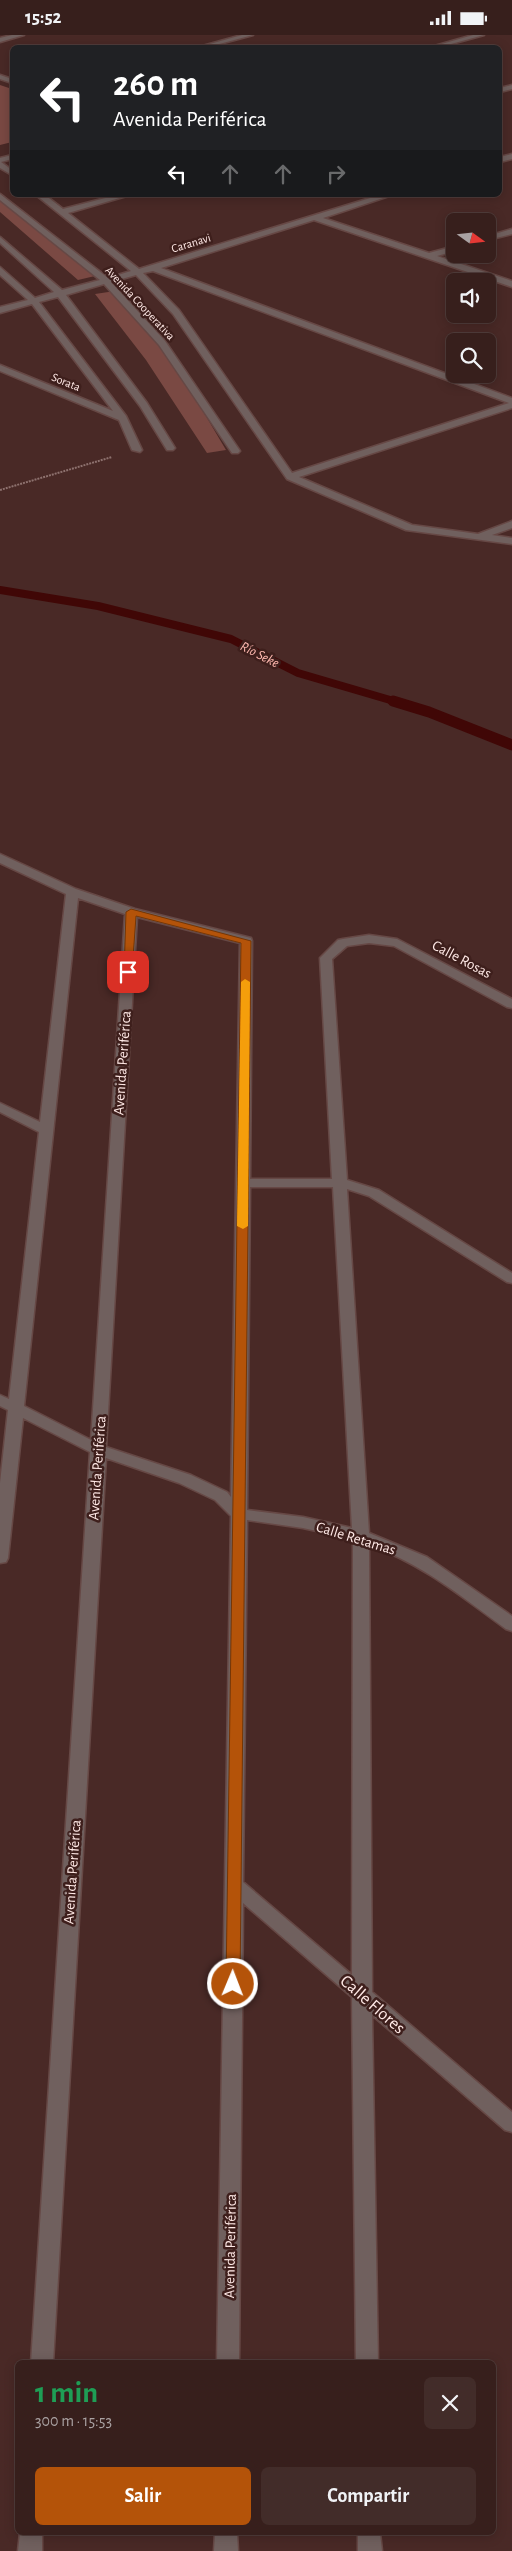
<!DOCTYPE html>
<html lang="es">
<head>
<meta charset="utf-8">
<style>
	body { margin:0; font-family:"Alegreya Sans",sans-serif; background:#422c29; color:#f1f3f6; height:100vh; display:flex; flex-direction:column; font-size:19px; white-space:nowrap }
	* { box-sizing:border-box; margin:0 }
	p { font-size:16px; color:#aaa2a3 }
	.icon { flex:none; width:28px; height:28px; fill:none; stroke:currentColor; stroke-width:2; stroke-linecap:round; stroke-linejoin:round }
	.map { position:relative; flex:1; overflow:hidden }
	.details { position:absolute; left:15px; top:2325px; width:481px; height:175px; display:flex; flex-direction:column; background:#371f1c; border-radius:8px; box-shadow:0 2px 12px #0003,0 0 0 1px #513d3b }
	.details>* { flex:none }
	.top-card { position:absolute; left:10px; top:10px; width:492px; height:152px; border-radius:8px; box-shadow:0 2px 12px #0003,0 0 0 1px #513d3b; background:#202124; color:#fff; overflow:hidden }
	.needle { width:32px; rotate:105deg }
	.buttons { position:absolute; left:446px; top:178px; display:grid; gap:10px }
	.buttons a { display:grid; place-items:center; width:50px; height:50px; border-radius:8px; background:#371f1c; box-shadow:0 2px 12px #0003,0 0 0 1px #513d3b; font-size:25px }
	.pin { position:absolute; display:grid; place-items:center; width:42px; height:42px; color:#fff; margin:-21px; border-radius:10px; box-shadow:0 2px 8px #0006 }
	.me { position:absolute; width:55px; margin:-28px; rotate:1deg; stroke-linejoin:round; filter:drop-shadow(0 0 4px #0008) }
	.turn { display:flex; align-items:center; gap:18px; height:105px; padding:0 20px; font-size:22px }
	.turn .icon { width:65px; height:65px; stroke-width:2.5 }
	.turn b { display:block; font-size:35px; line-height:42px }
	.lanes { display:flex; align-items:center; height:48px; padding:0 20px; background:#0003; justify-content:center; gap:25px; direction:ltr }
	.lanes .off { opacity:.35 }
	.round { display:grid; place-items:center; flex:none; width:52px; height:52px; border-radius:8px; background:#422c29 }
	.summary { display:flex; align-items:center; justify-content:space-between; height:85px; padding:0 20px }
	h1 { font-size:30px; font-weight:700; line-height:38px; color:#1e9e55 }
	.button { display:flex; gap:10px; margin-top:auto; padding:10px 20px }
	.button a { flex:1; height:58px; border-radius:8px; background:#b45309; color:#fff; font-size:20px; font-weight:700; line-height:58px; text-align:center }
	.button a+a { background:#422c29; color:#f1f3f6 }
	.status { display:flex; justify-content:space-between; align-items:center; height:35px; padding:0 25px; background:#371f1c; direction:ltr }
	.status svg { height:14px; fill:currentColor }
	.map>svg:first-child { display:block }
	.green { fill:#7a4943 }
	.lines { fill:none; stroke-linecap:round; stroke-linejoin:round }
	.stream-far1 { stroke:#400706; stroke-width:8 }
	.stream { stroke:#400706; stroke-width:11 }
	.minor-casing { stroke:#664845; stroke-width:3 }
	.path { stroke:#8d716e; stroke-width:2; stroke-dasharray:2 1; stroke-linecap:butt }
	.minor { fill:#70605e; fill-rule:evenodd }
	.route { fill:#b45309; stroke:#753606 }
	.slow { fill:#f59e0b }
	.labels { text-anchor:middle; stroke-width:5; stroke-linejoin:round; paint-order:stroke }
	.far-street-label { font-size:12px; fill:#ffe9e6; stroke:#3e1f1c }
	.far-water-label { font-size:14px; font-style:italic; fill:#ffb9b0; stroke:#3e1f1c }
	.street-label { font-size:15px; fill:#ffe9e6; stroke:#3e1f1c }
	.near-street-label { font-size:18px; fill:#ffe9e6; stroke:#3e1f1c }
</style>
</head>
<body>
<div class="status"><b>15:52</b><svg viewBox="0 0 49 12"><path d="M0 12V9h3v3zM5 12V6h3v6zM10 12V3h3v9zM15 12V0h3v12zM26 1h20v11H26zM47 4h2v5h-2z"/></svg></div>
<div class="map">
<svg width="512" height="2516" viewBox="0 0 512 2516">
	<rect width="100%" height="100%" fill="#492926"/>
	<path class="green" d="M 0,50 L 12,54 L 12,107 L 0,110 Z
		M 0,160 L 95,241 L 78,245 L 0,177 Z
		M 115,256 L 171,322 L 226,415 L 207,418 L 146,325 L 95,259 Z"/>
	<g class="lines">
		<path class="stream-far1" d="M 0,555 L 98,571 L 231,604 L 298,638 L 397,667"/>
		<path class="stream" d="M 393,666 L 429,677 L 512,710"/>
		<defs>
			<path id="minor" d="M 12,0 L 24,0 L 0,7 L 0,3 Z
				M 242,0 L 253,0 L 208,12 L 199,12 Z
				M 473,0 L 484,0 L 440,12 L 431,12 Z
				M 0,40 L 12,44 L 12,48 L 0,44 Z
				M 512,50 L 512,54 L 500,57 L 500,53 Z
				M 512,119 L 512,124 L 500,127 L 500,122 Z
				M 12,120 L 12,124 L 1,127 L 12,135 L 12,140 L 0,133 L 0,123 Z
				M 0,159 L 108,243 L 131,236 L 36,160 L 45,160 L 63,174 L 117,160 L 130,160 L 68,178 L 139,234 L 380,160 L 392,160 L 323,183 L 429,218 L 455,211 L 455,216 L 437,221 L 512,246 L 512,252 L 314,185 L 161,233 L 512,363 L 512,373 L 299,442 L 412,490 L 478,499 L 512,486 L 512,493 L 492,500 L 512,503 L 512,509 L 406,495 L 287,444 L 173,279 L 136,240 L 111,247 L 165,306 L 240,416 L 238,418 L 232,418 L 159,310 L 104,249 L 66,260 L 147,368 L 175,413 L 173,415 L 167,415 L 140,371 L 58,262 L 39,267 L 126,381 L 142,415 L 140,417 L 132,415 L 119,385 L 0,336 L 0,330 L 113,376 L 32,269 L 0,278 L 0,272 L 28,265 L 0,240 L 0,232 L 35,263 L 54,257 L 0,208 L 0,202 L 62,255 L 100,245 L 0,165 ZM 153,236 L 509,368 L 292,438 L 179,275 L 143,238 Z
				M 512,194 L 512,199 L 488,205 L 488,201 Z
				M 0,819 L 76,854 L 135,874 L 251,903 L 252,906 L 250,1144 L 332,1144 L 320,923 L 338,905 L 343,904 L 369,900 L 397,904 L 512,964 L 512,973 L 507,972 L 394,911 L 369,908 L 347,911 L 332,924 L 347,1145 L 379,1155 L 512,1238 L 512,1248 L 507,1247 L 369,1161 L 347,1154 L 369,1498 L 427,1522 L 512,1581 L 512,1596 L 506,1594 C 462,1562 421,1528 369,1510 L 372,1957 L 512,2077 L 512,2097 L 505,2095 L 372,1980 L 378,2328 L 356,2328 L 352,1962 L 243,1868 L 239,2328 L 217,2328 L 231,1481 L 215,1465 L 179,1448 L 106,1423 L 53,2328 L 31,2328 L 90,1417 L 23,1383 L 8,1523 L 6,1527 L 0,1528 L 0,1448 L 8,1375 L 0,1371 L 0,1360 L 9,1364 L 39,1097 L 0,1077 L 0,1068 L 40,1087 L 66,859 L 0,828 ZM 78,863 L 125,879 L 91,1405 L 24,1371 ZM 137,882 L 240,908 L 231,1462 L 227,1457 L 191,1440 L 106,1412 ZM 250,1152 L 333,1152 L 352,1493 L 303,1482 L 247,1475 ZM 247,1485 L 303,1493 L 353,1504 L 352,1940 L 243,1847 Z
				M 20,2498 L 42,2498 L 42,2516 L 18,2516 Z
				M 215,2498 L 237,2498 L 238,2516 L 214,2516 Z
				M 358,2498 L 380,2498 L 382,2516 L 358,2516 Z"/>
		</defs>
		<use href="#minor" class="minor-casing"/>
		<path class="path" d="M 0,455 L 112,422"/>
		<use href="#minor" class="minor"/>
	</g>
	<path class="route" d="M 131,874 L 251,906 L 240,1949 L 238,1953 L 228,1953 L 226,1949 L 241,908 L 136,881 L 132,937 L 124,939 L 126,877 Z"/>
	<path class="slow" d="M 245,944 L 250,947 L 248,1191 L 243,1194 L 237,1191 L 241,947 Z"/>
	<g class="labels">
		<g class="far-street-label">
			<text transform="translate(191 208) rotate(-17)" y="4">Caranavi</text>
			<text transform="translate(140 268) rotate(47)" y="4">Avenida Cooperativa</text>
			<text transform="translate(66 347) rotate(22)" y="4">Sorata</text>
		</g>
		<g class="far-water-label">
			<text transform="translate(260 619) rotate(27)" y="5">Río Seke</text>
		</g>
		<g class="street-label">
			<text transform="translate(462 924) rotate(28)" y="5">Calle Rosas</text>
			<text transform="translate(122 1028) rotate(-86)" y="5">Avenida Periférica</text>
			<text transform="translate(97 1433) rotate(-86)" y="5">Avenida Periférica</text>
			<text transform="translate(356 1503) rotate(17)" y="5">Calle Retamas</text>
			<text transform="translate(72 1837) rotate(-86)" y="5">Avenida Periférica</text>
			<text transform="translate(230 2211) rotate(-89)" y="5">Avenida Periférica</text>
		</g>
		<g class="near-street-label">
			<text transform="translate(373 1969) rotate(41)" y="6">Calle Flores</text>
		</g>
	</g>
</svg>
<div class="buttons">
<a><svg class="needle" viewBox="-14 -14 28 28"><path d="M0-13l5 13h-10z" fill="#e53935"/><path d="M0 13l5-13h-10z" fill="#aaa2a3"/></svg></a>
<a><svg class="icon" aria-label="sound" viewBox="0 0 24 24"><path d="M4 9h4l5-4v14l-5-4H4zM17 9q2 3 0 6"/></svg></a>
<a><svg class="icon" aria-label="search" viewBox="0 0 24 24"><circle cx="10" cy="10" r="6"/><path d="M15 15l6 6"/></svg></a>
</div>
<div class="pin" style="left:128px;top:937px;background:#d93025"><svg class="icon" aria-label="arrive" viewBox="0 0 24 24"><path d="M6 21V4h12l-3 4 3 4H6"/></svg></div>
<svg class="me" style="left:233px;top:1949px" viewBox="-20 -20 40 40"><circle r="17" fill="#b45309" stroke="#fff" stroke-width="3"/><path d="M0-11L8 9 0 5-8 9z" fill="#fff"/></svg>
<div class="top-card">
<div class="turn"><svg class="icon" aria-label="left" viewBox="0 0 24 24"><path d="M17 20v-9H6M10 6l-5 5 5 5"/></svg><div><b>260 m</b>Avenida Periférica</div></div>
<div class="lanes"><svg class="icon" aria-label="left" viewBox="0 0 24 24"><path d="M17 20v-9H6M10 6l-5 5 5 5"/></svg><svg class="icon off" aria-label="ahead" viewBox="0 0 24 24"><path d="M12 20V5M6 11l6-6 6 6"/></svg><svg class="icon off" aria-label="ahead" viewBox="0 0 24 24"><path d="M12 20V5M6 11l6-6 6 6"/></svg><svg class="icon off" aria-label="right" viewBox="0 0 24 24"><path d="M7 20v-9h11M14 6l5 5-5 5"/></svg></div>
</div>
<section class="details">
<div class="summary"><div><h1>1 min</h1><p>300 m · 15:53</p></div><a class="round"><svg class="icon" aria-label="close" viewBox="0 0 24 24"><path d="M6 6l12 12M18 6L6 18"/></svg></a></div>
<div class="button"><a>Salir</a><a>Compartir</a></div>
</section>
</div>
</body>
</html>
